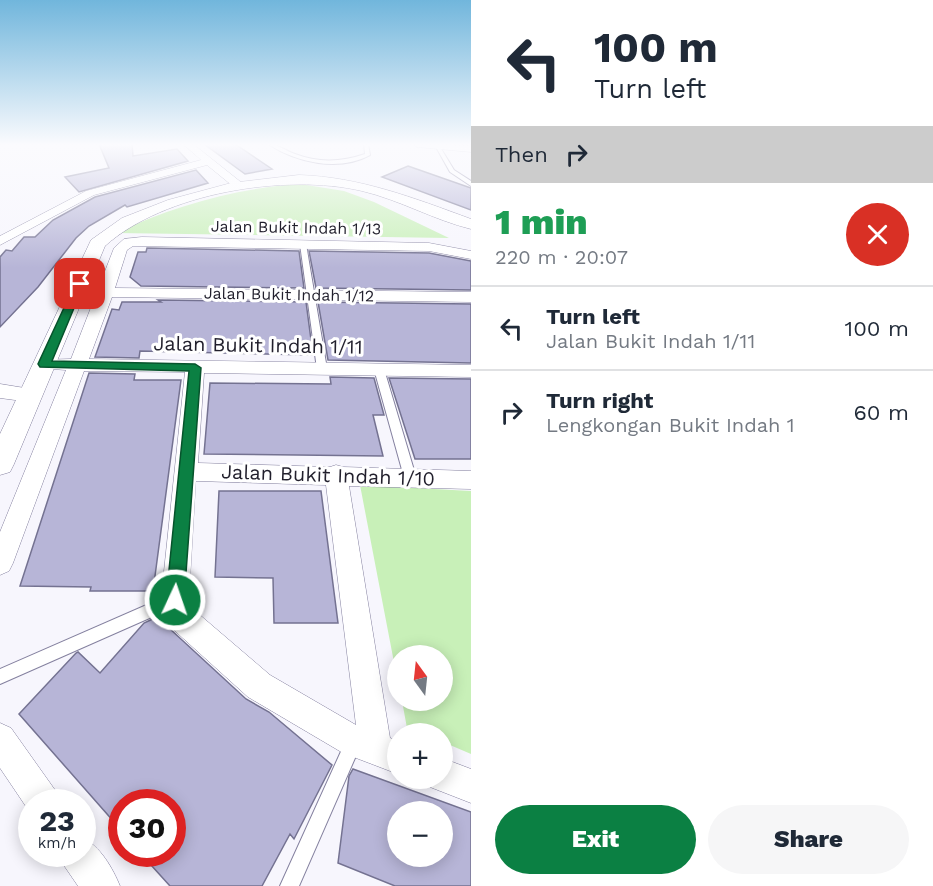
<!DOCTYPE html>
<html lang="en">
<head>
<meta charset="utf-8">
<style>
	body { margin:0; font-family:"Work Sans",sans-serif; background:#f6f6f7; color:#1f2937; height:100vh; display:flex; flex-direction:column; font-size:22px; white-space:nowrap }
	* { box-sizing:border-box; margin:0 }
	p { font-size:20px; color:#747a83 }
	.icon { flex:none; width:33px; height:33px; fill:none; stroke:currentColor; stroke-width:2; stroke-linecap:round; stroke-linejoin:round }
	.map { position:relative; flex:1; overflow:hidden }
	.side { display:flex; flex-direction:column; background:#fff; width:462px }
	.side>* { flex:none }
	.banner { background:#fff; color:#1f2937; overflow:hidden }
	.needle { width:39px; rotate:345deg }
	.controls { position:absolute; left:387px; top:645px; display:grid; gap:12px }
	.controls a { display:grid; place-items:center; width:66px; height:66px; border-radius:50%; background:#fff; box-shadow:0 3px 15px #0003; font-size:30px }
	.speed { position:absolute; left:18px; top:789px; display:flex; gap:12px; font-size:30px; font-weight:700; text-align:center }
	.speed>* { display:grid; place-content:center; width:78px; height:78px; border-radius:50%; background:#fff; box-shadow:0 3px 15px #0003; line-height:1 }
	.speed small { font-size:15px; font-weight:400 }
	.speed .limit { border:9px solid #d22; background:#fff; color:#111 }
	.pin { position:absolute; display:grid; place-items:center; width:51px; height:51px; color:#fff; margin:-26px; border-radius:12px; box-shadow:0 3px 9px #0006 }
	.me { position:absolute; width:66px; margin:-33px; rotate:3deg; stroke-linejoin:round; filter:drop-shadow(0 0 4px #0008) }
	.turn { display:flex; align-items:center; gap:21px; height:126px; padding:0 24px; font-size:27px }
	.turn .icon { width:78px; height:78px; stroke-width:2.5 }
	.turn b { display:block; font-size:42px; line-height:51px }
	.then { display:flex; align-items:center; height:57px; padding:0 24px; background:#0003; gap:12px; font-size:22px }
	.round { display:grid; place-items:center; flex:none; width:63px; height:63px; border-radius:32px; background:#f6f6f7 }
	.summary { display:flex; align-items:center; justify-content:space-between; height:102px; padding:0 24px }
	h1 { font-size:36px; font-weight:800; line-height:45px; color:#1e9e55 }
	.action { display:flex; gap:12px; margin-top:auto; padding:12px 24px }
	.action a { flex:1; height:69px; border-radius:36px; background:#0b8043; color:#fff; font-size:24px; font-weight:800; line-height:69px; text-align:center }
	.action a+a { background:#f6f6f7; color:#1f2937 }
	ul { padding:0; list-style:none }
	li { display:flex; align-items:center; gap:18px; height:84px; padding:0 24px; border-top:2px solid #e0e1e3 }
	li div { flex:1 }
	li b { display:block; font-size:22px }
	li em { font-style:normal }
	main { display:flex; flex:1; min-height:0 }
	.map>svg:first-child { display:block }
	.green { fill:#c8f0b8 }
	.building { fill:#b7b5d7; stroke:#747291; stroke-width:1.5; fill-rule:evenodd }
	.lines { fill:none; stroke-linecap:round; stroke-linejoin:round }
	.service-casing { stroke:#84809f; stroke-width:2 }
	.minor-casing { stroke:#84809f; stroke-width:1 }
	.tertiary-casing { stroke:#84809f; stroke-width:1 }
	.service { fill:#fff; fill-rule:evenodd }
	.minor { fill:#fff; fill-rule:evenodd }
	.tertiary { fill:#fff; fill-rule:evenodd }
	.route { fill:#0b8043; stroke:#07532c; stroke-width:1.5 }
	.labels { text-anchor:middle; stroke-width:6; stroke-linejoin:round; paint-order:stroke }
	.far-street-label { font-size:16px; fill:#211f2c; stroke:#fff }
	.street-label { font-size:20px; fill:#211f2c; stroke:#fff }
</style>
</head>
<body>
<main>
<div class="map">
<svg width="471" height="886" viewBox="0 0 471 886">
	<rect width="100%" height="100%" fill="#f7f6fd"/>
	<path class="green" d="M 300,184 L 344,191 L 374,202 L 449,238 L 116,233 C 173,206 237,188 300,184 Z
		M 360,485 L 471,491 L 471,754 L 443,742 L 442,734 L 421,733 L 407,728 L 402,701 L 442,700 L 442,656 L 398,656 L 397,678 Z"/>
	<path class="building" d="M 99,144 L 132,144 L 133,156 L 177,149 L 188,161 L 79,192 L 65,177 L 109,168 Z
		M 204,144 L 235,144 L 272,169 L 245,174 Z
		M 408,166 L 471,188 L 471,210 L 382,177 Z
		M 196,170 L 208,183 L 127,207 L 125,205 L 89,226 L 76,238 L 38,287 L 0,327 L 0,257 L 6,250 L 12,251 L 24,237 L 35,237 L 53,220 L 95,197 Z
		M 147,248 L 299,251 L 304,288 L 141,286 L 130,277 L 138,252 L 146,252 Z
		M 309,251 L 429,253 L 471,261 L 471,290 L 316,288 Z
		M 158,300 L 306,302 L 313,355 L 140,351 L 139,358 L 95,357 L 112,309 L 119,310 L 122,302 L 161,302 Z
		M 318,302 L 471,304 L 471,363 L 328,360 Z
		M 89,373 L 135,374 L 134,380 L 181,380 L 153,591 L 90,591 L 91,587 L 20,586 Z
		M 330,377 L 374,378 L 384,415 L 373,415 L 383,456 L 204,454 L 210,383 L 331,384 Z
		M 389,378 L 471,379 L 471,459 L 415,459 Z
		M 219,491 L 321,491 L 338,623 L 274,623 L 273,578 L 215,577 Z
		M 157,617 L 246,699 L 269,712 L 332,765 L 294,839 L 290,834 L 262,886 L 170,886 L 141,854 L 172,854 L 172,802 L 122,802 L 122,831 L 19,714 L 76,653 L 78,652 L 100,673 L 144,623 Z
		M 353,769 L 471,812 L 471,886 L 395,886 L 338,863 L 349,776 ZM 398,812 L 442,812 L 442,856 L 398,856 Z"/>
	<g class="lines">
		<defs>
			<path id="service" d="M 268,144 C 278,144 286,151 295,154 C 318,163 342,162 365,154 L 364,144 L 368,144 L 370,155 C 339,172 297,163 268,144 Z
				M 436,147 L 440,147 L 454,170 L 471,181 L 471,186 L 450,172 Z
				M 303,242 L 306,244 L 327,369 L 322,372 L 317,369 L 300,244 Z
				M 379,366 L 384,369 L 416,477 L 414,480 L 410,482 L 406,480 L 404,477 L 374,369 Z
				M 174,593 L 179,595 L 181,600 L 179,605 L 0,684 L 0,669 Z
				M 354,734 L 360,736 L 362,742 L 299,886 L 280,886 L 348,736 Z"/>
			<path id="minor" d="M 183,144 L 193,144 L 242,183 L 242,187 L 234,187 L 207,165 L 94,195 L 0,245 L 0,236 L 86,191 L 201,160 Z
				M 413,144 L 471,146 L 471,152 L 417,147 Z
				M 142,237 L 429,243 L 471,251 L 471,259 L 429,251 L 133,246 L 127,250 L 115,288 L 471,292 L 471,302 L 112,297 L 89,359 L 471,365 L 471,377 L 204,373 L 198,463 L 330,467 L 336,465 L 343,467 L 471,471 L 471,489 L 349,486 L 390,738 L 398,741 L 398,774 L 343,753 L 248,697 L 174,630 L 161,600 L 185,372 L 84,371 L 13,563 L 9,571 L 0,575 L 0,532 L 66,370 L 38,368 L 35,364 L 38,360 L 71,359 L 114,248 L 124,239 ZM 196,481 L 326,485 L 356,725 L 270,675 L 194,610 L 189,599 Z
				M 0,384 L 37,390 L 40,395 L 37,400 L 30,402 L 0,398 Z
				M 0,723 L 11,728 L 55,790 L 60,802 L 32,802 L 31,814 L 0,768 Z
				M 442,758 L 471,769 L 471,803 L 430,787 L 427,778 L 442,778 Z
				M 82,838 C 100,845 113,869 120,886 L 78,886 L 65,867 L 60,854 L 82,854 Z"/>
			<path id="tertiary" d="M 299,175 C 360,177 414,198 471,219 L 471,229 C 434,220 400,200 362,191 C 286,173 164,193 105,246 L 14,464 L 10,472 L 0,475 L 0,434 L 91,240 L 122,218 L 168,200 L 231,183 Z"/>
		</defs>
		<use href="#service" class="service-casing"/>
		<use href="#minor" class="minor-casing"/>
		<use href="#tertiary" class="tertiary-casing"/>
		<use href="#service" class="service"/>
		<use href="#minor" class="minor"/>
		<use href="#tertiary" class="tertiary"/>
	</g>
	<linearGradient id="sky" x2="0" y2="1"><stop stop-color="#71b6dc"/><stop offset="0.54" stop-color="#fbfbfe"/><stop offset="1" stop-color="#fbfbfe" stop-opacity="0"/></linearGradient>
	<rect width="471" height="268" fill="url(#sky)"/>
	<path class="route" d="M 80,281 L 84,284 L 52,361 L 195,364 L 201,368 L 184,600 L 181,606 L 175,609 L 169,606 L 166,600 L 189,371 L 40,367 L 38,364 L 75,284 Z"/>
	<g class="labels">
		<g class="far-street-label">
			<text transform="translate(296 227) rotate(1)" y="6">Jalan Bukit Indah 1/13</text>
			<text transform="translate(289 294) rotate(1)" y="6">Jalan Bukit Indah 1/12</text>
		</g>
		<g class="street-label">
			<text transform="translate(258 345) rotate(1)" y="7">Jalan Bukit Indah 1/11</text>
			<text transform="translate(328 475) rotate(2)" y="7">Jalan Bukit Indah 1/10</text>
		</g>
	</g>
</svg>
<div class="controls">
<a><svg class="needle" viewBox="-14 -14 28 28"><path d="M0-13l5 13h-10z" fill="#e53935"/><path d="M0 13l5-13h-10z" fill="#747a83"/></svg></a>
<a>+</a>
<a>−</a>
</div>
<div class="speed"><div>23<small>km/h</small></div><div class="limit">30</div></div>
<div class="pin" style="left:80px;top:284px;background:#d93025"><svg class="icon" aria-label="arrive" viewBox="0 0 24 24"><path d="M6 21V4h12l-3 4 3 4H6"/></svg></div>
<svg class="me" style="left:175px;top:600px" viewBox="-20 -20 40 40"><circle r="17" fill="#0b8043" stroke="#fff" stroke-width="3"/><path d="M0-11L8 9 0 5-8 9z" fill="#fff"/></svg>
</div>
<section class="side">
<div class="banner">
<div class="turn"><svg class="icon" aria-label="left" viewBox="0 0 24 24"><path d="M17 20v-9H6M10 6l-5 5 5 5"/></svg><div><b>100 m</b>Turn left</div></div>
<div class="then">Then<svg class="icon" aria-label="right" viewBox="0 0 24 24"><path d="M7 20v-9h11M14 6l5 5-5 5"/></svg></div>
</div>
<div class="summary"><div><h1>1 min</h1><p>220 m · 20:07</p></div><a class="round" style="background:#d93025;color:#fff"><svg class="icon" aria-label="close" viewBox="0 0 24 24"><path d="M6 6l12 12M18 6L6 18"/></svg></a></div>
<ul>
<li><svg class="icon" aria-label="left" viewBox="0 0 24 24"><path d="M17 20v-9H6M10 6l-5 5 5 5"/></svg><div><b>Turn left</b><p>Jalan Bukit Indah 1/11</p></div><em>100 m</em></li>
<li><svg class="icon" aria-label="right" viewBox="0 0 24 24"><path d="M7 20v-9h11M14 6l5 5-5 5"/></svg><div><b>Turn right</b><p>Lengkongan Bukit Indah 1</p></div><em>60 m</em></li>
</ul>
<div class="action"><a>Exit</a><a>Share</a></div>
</section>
</main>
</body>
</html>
